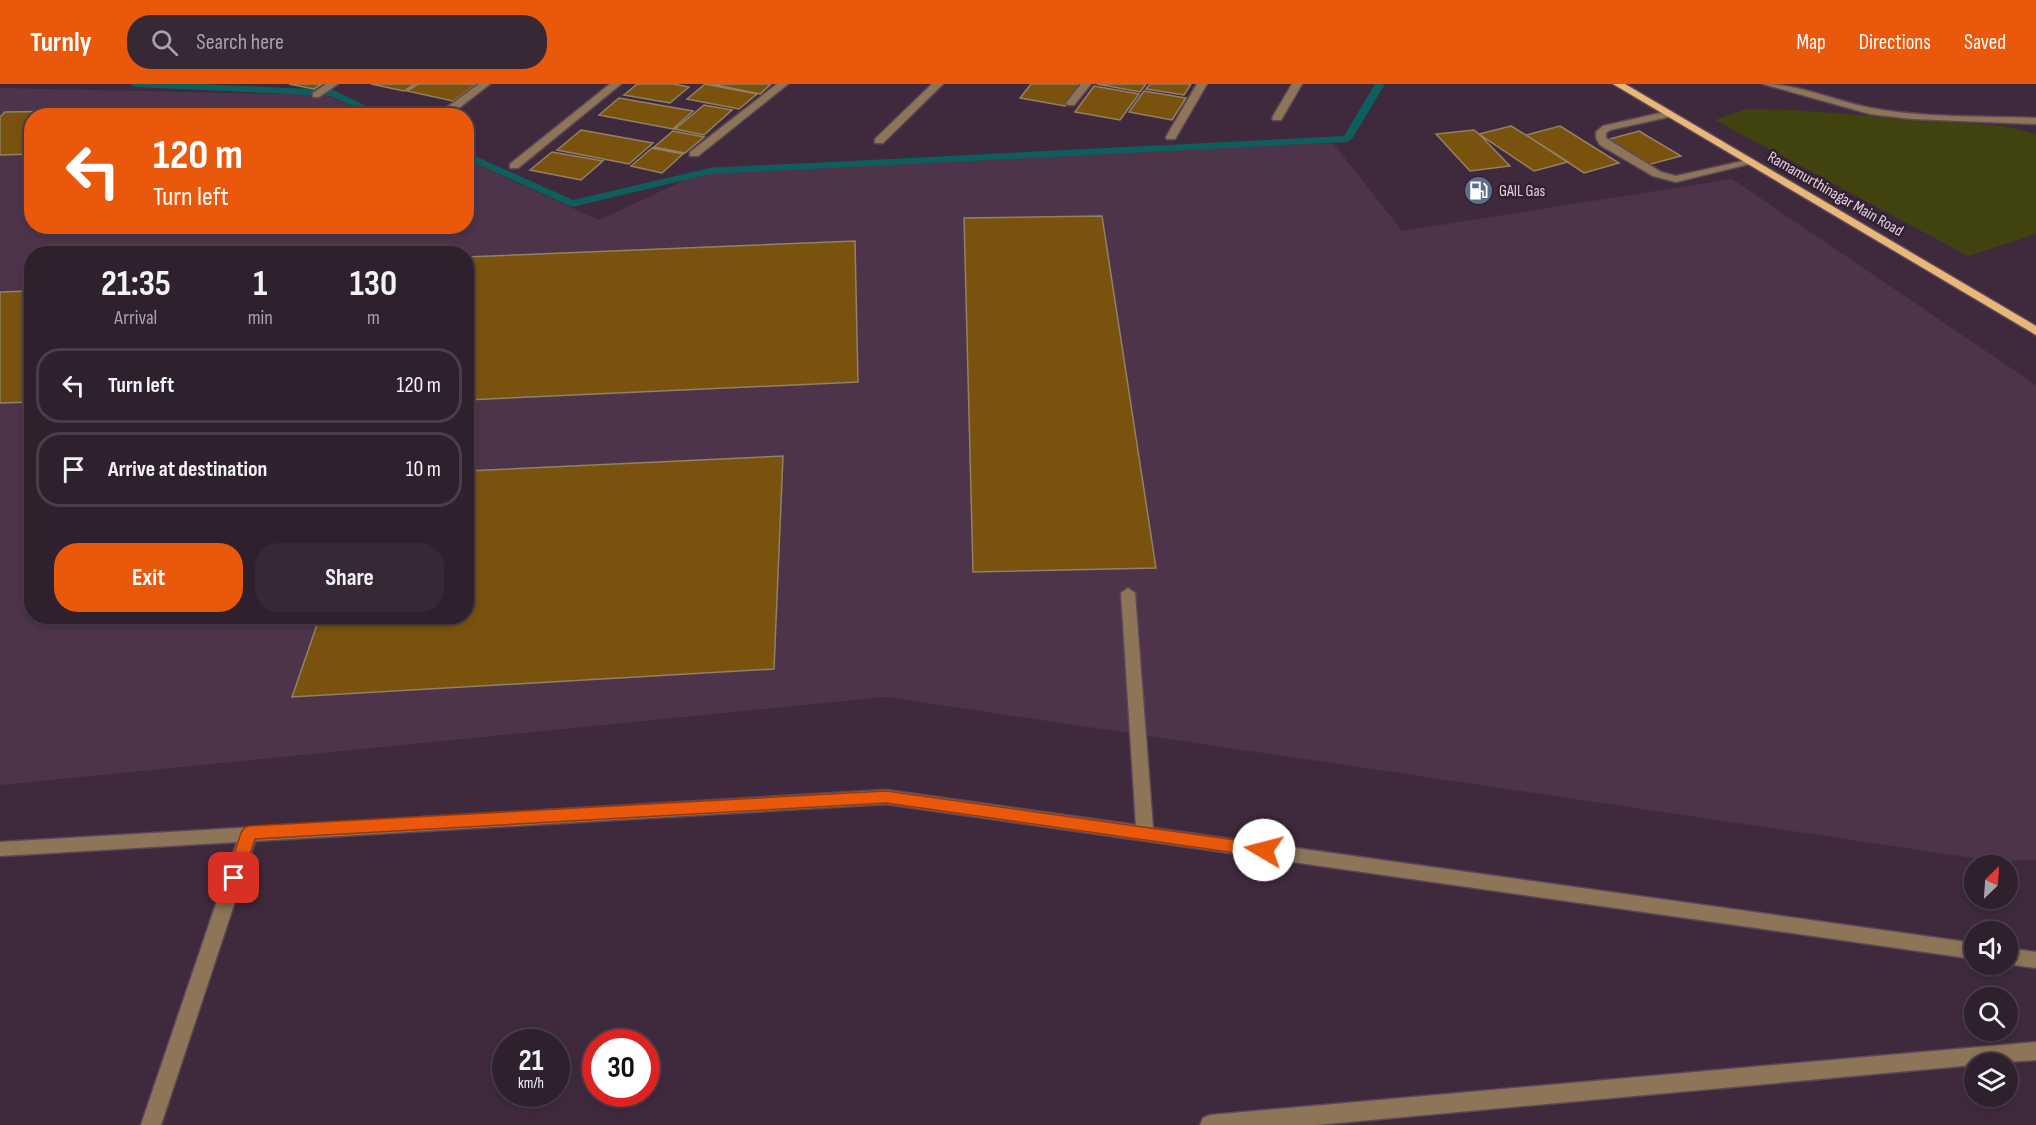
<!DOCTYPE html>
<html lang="en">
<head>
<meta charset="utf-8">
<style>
	body { margin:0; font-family:"Sofia Sans Condensed",sans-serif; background:#372836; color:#f1f3f6; height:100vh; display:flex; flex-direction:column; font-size:22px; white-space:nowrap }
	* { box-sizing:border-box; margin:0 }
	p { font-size:20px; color:#a7a3aa }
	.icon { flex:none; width:33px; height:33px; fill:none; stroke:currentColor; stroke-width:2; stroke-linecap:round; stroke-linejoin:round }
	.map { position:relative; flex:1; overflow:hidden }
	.panel { position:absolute; left:24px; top:162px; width:450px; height:378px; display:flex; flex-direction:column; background:#2f202e; border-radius:24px; box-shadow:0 3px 9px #0003,0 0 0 2px #4a3e4a }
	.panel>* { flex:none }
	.hud { position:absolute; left:24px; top:24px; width:450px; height:126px; border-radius:24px; box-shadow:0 3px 9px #0003,0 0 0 2px #4a3e4a; background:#ea580c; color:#fff; overflow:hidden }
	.needle { width:39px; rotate:25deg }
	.buttons { position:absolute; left:1964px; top:771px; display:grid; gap:12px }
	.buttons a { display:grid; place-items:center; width:54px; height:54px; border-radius:50%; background:#2f202e; box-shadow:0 3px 9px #0003,0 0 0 2px #4a3e4a; font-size:30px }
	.speed { position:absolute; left:492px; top:945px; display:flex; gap:12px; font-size:30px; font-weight:700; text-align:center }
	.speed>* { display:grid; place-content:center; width:78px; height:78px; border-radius:50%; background:#2f202e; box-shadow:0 3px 9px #0003,0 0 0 2px #4a3e4a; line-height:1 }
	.speed small { font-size:15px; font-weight:400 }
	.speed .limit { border:9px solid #d22; background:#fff; color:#111 }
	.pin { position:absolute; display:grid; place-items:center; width:51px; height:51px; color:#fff; margin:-26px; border-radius:12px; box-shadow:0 3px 9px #0006 }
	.me { position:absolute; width:66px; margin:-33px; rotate:278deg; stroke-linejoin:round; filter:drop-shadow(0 0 4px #0008) }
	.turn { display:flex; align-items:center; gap:21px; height:126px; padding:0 30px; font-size:27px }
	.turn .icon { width:78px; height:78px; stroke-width:2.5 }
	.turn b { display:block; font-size:42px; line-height:51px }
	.eta { display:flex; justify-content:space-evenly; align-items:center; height:102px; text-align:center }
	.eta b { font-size:36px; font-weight:700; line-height:42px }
	.button { display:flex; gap:12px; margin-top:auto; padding:12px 30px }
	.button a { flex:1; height:69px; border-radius:24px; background:#ea580c; color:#fff; font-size:24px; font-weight:700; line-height:69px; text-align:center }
	.button a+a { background:#372836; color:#f1f3f6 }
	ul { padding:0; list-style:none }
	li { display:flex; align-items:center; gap:18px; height:75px; margin:0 12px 9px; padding:0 18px; border:3px solid #4a3e4a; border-radius:24px }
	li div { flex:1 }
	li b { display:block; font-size:22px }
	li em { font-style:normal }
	header { display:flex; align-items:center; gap:36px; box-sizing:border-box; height:84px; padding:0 30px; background:#ea580c; color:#fff }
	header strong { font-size:28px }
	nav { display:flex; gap:33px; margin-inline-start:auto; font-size:21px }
	.search { width:420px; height:54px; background:#372836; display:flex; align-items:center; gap:15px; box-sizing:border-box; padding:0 21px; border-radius:24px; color:#a7a3aa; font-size:22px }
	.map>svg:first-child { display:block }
	.built { fill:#4d344b; fill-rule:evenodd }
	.green { fill:#41430e }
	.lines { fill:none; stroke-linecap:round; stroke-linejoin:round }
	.stream { fill:#0e5e5e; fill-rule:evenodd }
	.building { fill:#79530d; stroke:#938065; stroke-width:1.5 }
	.minor-casing { stroke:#5c485a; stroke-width:3 }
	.major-casing { stroke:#5c485a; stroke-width:3 }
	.minor { fill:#8e7557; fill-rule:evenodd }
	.major { fill:#e9b777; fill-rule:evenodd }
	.route { fill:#ea580c; stroke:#983908; stroke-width:1.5 }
	.labels { text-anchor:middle; stroke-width:5; stroke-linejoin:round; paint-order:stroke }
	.far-poi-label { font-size:16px; fill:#e0d2de; stroke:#342033; text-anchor:start }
	.far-street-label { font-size:16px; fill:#e0d2de; stroke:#342033 }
</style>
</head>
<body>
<header>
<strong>Turnly</strong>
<div class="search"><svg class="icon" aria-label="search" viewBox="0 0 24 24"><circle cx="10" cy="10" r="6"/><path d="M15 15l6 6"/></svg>Search here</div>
<nav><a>Map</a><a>Directions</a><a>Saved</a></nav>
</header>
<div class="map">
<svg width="2036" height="1041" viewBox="0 0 2036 1041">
	<rect width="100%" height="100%" fill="#3f2a3d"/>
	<path class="built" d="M 0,4 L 326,11 L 371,31 L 32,32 L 32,142 L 466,142 L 467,76 L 599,136 L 713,83 L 1333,59 L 1402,147 L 1732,95 L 2036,301 L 2036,776 L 1994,777 L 886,613 L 0,701 ZM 32,170 L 466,170 L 466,532 L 32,532 Z"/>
	<path class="green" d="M 1747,25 L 1793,26 L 2003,42 L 2036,50 L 2036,150 L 1968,172 L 1715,36 Z"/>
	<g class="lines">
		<path class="stream" d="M 130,0 L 199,0 L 333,6 L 387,32 L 373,32 L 331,12 L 135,3 Z
			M 1375,0 L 1385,0 L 1352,55 L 1347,58 L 710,90 L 572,123 L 466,75 L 466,68 L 573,116 L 710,84 L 1344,52 Z"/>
	</g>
	<path class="building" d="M 289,0 L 322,0 L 314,5 Z
		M 371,0 L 415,0 L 404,7 Z
		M 418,0 L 477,0 L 453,17 L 407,7 Z
		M 637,0 L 673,0 L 689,3 L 670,19 L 624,11 Z
		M 705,0 L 757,10 L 739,25 L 687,15 Z
		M 711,0 L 771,0 L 760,10 Z
		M 1031,0 L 1081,0 L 1065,22 L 1020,14 Z
		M 1097,0 L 1146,0 L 1140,8 Z
		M 1150,0 L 1191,0 L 1184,11 L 1146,5 Z
		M 1094,2 L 1139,10 L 1120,36 L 1075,28 Z
		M 1144,7 L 1186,14 L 1172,36 L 1129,28 Z
		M 619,14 L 693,27 L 673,45 L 599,31 Z
		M 704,21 L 732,26 L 704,51 L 675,45 Z
		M 256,24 L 251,32 L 32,32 L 32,70 L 0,71 L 0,33 L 5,28 Z
		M 1511,42 L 1526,51 L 1568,78 L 1534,87 L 1479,50 Z
		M 1560,42 L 1619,79 L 1584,89 L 1526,51 Z
		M 581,46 L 653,59 L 629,80 L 557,66 Z
		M 1474,46 L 1479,50 L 1510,82 L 1470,87 L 1436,50 Z
		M 673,47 L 704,53 L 685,69 L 654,63 Z
		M 1639,47 L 1681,72 L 1647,81 L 1606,56 Z
		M 652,64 L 683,70 L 662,89 L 631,82 Z
		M 552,68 L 603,77 L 581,96 L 530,86 Z
		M 1102,132 L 1156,484 L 973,488 L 964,134 Z
		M 855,157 L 858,298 L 466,316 L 466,173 Z
		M 32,207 L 32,318 L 0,319 L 0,208 Z
		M 783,372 L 774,585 L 292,613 L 320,532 L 466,532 L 466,387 Z"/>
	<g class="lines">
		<defs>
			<path id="minor" d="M 326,0 L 338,0 L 319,13 L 313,13 L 313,9 Z
				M 479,0 L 490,0 L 451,30 L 443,30 L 443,26 Z
				M 610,0 L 621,0 L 518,84 L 510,84 L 510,80 Z
				M 777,0 L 788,0 L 698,72 L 690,72 L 690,68 Z
				M 932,0 L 943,0 L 883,59 L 875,59 L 875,55 Z
				M 1081,0 L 1091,0 L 1074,21 L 1068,21 L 1066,19 Z
				M 1197,0 L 1207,0 L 1175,55 L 1167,55 L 1166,53 Z
				M 1292,0 L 1302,0 L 1281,36 L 1273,36 L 1272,34 Z
				M 1763,0 C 1800,0 1835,17 1871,24 C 1924,34 1982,32 2036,34 L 2036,40 L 1912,35 L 1870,30 Z
				M 1669,27 L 1673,28 L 1673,32 L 1610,46 L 1606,49 L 1606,54 L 1661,88 L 1676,92 L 1752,75 L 1757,78 L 1676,98 L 1653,92 L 1600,61 L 1596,54 L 1596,48 L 1603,42 Z
				M 1128,504 L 1135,509 L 1153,744 L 1974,859 L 1974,875 L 886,720 L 255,757 L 161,1041 L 141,1041 L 237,758 L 0,772 L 0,758 L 886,706 L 1136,741 L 1121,509 Z
				M 2007,864 L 2036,868 L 2036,884 L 2007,880 Z
				M 2036,958 L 2036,976 L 1974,980 L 1974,981 L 1316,1041 L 1200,1041 L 1203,1034 L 1210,1031 Z"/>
			<path id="major" d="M 1613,0 L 1625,0 L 2036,242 L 2036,251 Z"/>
		</defs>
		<use href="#minor" class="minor-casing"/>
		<use href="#major" class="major-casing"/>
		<use href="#minor" class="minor"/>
		<use href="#major" class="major"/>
	</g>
	<path class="route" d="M 886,707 L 1264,760 L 1269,762 L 1272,766 L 1269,771 L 1264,773 L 886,719 L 255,755 L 240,799 L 234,800 L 228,799 L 226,794 L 241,749 L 244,744 L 249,742 Z"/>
	<defs>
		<symbol id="fuel-disc" viewBox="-11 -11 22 22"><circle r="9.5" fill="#5c6f8a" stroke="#342033"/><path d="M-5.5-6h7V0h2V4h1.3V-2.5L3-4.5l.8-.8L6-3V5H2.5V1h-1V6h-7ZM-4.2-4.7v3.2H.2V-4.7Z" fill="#fff"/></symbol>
	</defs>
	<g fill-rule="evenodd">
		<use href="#fuel-disc" x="1462" y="90" width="33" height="33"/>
	</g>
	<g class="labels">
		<g class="far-poi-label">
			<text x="1499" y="112">GAIL Gas</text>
		</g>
		<g class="far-street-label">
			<text transform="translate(1836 109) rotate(30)" y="6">Ramamurthinagar Main Road</text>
		</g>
	</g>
</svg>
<div class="buttons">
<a><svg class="needle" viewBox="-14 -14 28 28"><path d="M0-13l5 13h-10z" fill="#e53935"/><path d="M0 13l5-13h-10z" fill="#a7a3aa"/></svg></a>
<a><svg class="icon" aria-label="sound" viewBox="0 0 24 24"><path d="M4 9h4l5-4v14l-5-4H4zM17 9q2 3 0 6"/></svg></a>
<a><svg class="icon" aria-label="search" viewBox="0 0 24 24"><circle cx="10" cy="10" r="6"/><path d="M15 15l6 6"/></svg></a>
<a><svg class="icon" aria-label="layers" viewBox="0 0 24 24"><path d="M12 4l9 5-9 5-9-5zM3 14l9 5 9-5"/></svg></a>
</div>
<div class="speed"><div>21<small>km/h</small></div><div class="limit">30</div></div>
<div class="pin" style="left:234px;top:794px;background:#d93025"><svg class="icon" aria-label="arrive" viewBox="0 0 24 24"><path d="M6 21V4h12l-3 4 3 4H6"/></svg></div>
<svg class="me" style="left:1264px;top:766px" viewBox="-20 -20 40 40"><circle r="19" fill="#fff"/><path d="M0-13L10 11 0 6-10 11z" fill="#ea580c"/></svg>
<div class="hud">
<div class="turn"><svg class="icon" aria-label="left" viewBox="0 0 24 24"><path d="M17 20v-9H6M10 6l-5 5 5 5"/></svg><div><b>120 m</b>Turn left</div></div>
</div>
<section class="panel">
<div class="eta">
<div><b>21:35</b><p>Arrival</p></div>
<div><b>1</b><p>min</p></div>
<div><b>130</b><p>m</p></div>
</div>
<ul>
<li><svg class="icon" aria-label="left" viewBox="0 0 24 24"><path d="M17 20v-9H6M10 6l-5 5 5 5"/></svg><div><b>Turn left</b></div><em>120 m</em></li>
<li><svg class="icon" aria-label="arrive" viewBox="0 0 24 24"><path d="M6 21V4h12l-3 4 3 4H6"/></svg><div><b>Arrive at destination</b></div><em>10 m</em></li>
</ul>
<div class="button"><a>Exit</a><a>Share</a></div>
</section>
</div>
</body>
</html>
